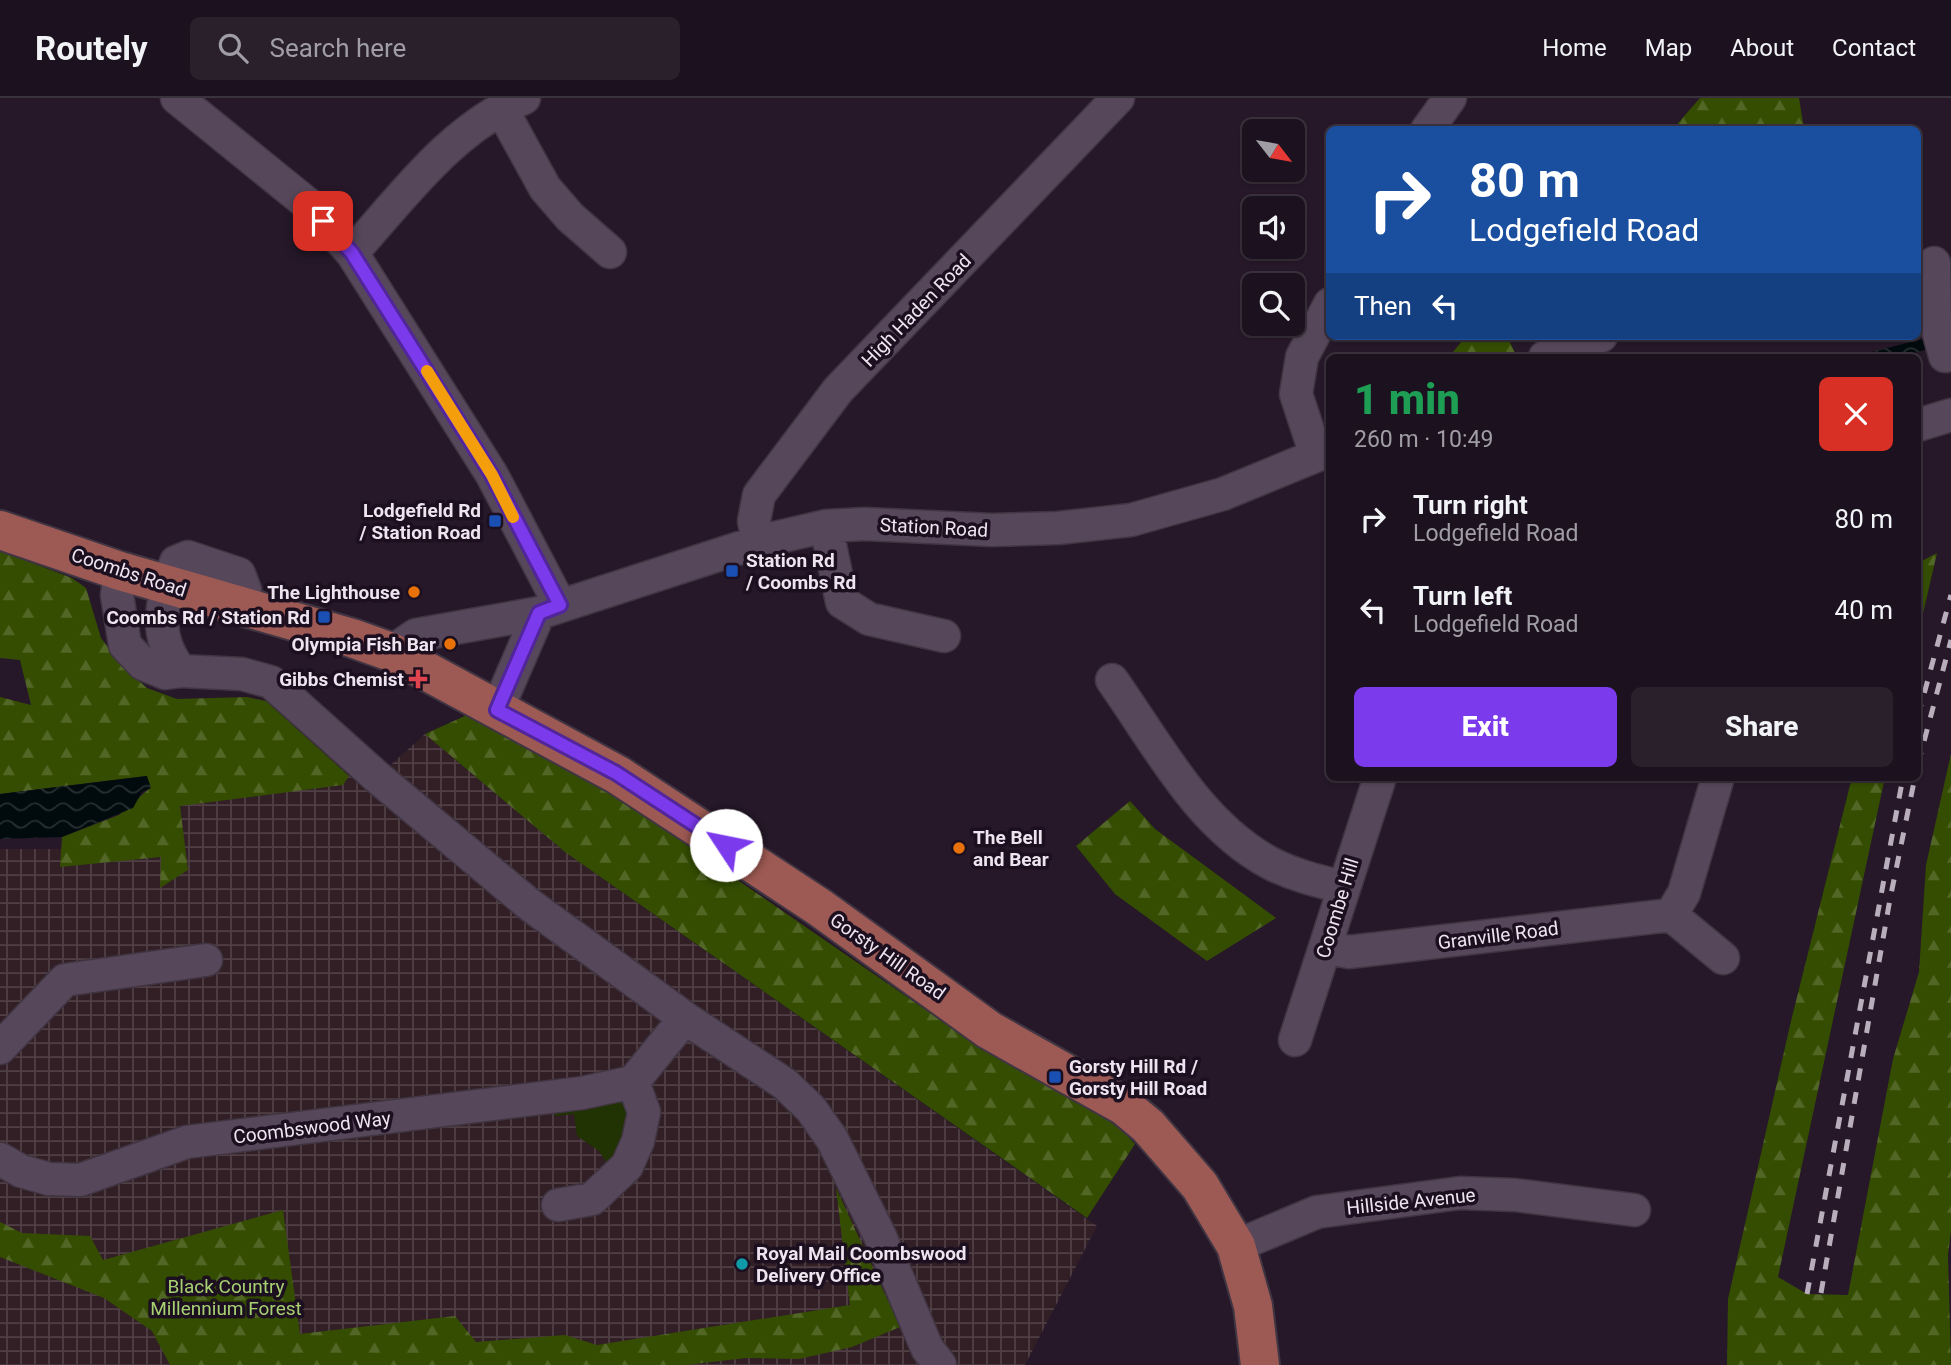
<!DOCTYPE html>
<html lang="en">
<head>
<meta charset="utf-8">
<style>
	body { margin:0; font-family:Roboto,sans-serif; background:#29202c; color:#f1f3f6; height:100vh; display:flex; flex-direction:column; font-size:26px; white-space:nowrap }
	* { box-sizing:border-box; margin:0 }
	p { font-size:23px; color:#a09ea4 }
	.icon { flex:none; width:38px; height:38px; fill:none; stroke:currentColor; stroke-width:2; stroke-linecap:round; stroke-linejoin:round }
	.map { position:relative; flex:1; overflow:hidden }
	.sheet { position:absolute; left:1326px; top:256px; width:595px; height:427px; display:flex; flex-direction:column; background:#1c121f; border-radius:10px; box-shadow:0 2px 5px #0004,0 0 0 2px #3a323d }
	.sheet>* { flex:none }
	.top-card { position:absolute; left:1326px; top:28px; width:595px; height:214px; border-radius:10px; box-shadow:0 2px 5px #0004,0 0 0 2px #3a323d; background:#1a4fa0; color:#fff; overflow:hidden }
	.needle { width:46px; rotate:121deg }
	.controls { position:absolute; left:1242px; top:21px; display:grid; gap:14px }
	.controls a { display:grid; place-items:center; width:63px; height:63px; border-radius:10px; background:#1c121f; box-shadow:0 2px 5px #0004,0 0 0 2px #3a323d; font-size:35px }
	.pin { position:absolute; display:grid; place-items:center; width:60px; height:60px; color:#fff; margin:-30px; border-radius:14px; box-shadow:0 4px 10px #0006 }
	.me { position:absolute; width:77px; margin:-38px; rotate:304deg; stroke-linejoin:round; filter:drop-shadow(0 0 5px #0008) }
	.turn { display:flex; align-items:center; gap:24px; height:147px; padding:0 28px; font-size:32px }
	.turn .icon { width:91px; height:91px; stroke-width:2.5 }
	.turn b { display:block; font-size:49px; line-height:60px }
	.then { display:flex; align-items:center; height:66px; padding:0 28px; background:#0003; gap:14px; font-size:26px }
	.round { display:grid; place-items:center; flex:none; width:74px; height:74px; border-radius:10px; background:#29202c }
	.summary { display:flex; align-items:center; justify-content:space-between; height:119px; padding:0 28px }
	h1 { font-size:42px; font-weight:800; line-height:52px; color:#1e9e55 }
	.primary-button { display:flex; gap:14px; margin-top:auto; padding:14px 28px }
	.primary-button a { flex:1; height:80px; border-radius:10px; background:#7c3aed; color:#fff; font-size:28px; font-weight:800; line-height:80px; text-align:center }
	.primary-button a+a { background:#29202c; color:#f1f3f6 }
	ul { padding:0; list-style:none }
	li { display:flex; align-items:center; gap:21px; height:91px; padding:0 28px }
	li div { flex:1 }
	li b { display:block; font-size:26px }
	li em { font-style:normal }
	header { display:flex; align-items:center; gap:42px; box-sizing:border-box; height:98px; padding:0 35px; background:#1c121f; border-bottom:2px solid #3a323d }
	header strong { font-size:33px }
	nav { display:flex; gap:38px; margin-inline-start:auto; font-size:24px }
	.search { width:490px; height:63px; background:#29202c; display:flex; align-items:center; gap:18px; box-sizing:border-box; padding:0 24px; border-radius:10px; color:#a09ea4; font-size:26px }
	.map>svg:first-child { display:block }
	.industrial { fill:url(#industrial-grid) }
	.grass { fill:#213203 }
	.forest { fill:url(#forest-firs) }
	.water { fill:url(#water-waves) }
	.lines { fill:none; stroke-linecap:round; stroke-linejoin:round }
	.minor-casing { stroke:#403542; stroke-width:35 }
	.major-casing { stroke:#403542; stroke-width:42 }
	.minor { stroke:#57475a; stroke-width:32 }
	.major { stroke:#9d5953; stroke-width:38 }
	.rail { stroke:#b9aebb; stroke-width:5; stroke-dasharray:12 12; stroke-linecap:butt }
	.route-casing { stroke:#51269a; stroke-width:18 }
	.route { stroke:#7c3aed; stroke-width:12 }
	.slow { stroke:#f59e0b; stroke-width:12 }
	.transit-dot { fill:#1a4fb4; stroke:#1c0f1f; stroke-width:2.5 }
	.food-dot { fill:#e8710a; stroke:#1c0f1f; stroke-width:2.5 }
	.health-dot { fill:#e0444e; stroke:#1c0f1f; stroke-width:2.5 }
	.culture-dot { fill:#0f9aa8; stroke:#1c0f1f; stroke-width:2.5 }
	.labels { text-anchor:middle; stroke-width:7; stroke-linejoin:round; paint-order:stroke }
	.street-label { font-size:19px; fill:#eee4f0; stroke:#1c0f1f }
	.poi-label { font-size:19px; font-weight:bold; fill:#eee4f0; stroke:#1c0f1f; text-anchor:end }
	.park-label { font-size:19px; fill:#a7d072; stroke:#1c0f1f }
</style>
</head>
<body>
<header>
<strong>Routely</strong>
<div class="search"><svg class="icon" aria-label="search" viewBox="0 0 24 24"><circle cx="10" cy="10" r="6"/><path d="M15 15l6 6"/></svg>Search here</div>
<nav><a>Home</a><a>Map</a><a>About</a><a>Contact</a></nav>
</header>
<div class="map">
<svg width="1951" height="1267" viewBox="0 0 1951 1267">
	<defs>
		<pattern id="industrial-grid" width="8" height="8" patternUnits="userSpaceOnUse" patternTransform="scale(1.75)"><rect width="8" height="8" fill="#311f25"/><path d="M0 4h8M4 0v8" fill="none" stroke="#4f3f45"/></pattern>
		<pattern id="forest-firs" width="22" height="20" patternUnits="userSpaceOnUse" patternTransform="scale(1.75)"><rect width="22" height="20" fill="#344d01"/><path d="M5 1l3.5 6h-7zM16 11l3.5 6h-7z" fill="#526626"/></pattern>
		<pattern id="water-waves" width="16" height="10" patternUnits="userSpaceOnUse" patternTransform="scale(1.75)"><rect width="16" height="10" fill="#010b0d"/><path d="M0 5q4-4 8 0t8 0" fill="none" stroke="#262e31"/></pattern>
	</defs>
	<rect width="100%" height="100%" fill="#261829"/>
	<path class="industrial" d="M 283,619 L 364,691 L 425,636 L 565,754 L 1097,1128 L 1025,1267 L 0,1267 L 0,751 L 161,751 L 154,700 Z"/>
	<path class="grass" d="M 620,999 L 631,1008 L 625,1047 L 608,1067 L 599,1053 L 577,1038 L 574,1016 L 555,1018 L 554,1011 Z"/>
	<path class="forest" d="M 1700,0 L 1799,0 L 1804,31 L 1673,31 Z
		M 1466,238 L 1507,238 L 1517,259 L 1449,259 Z
		M 0,453 L 72,480 L 86,490 L 101,540 L 123,569 L 147,590 L 177,601 L 247,599 L 266,603 L 349,678 L 343,687 L 180,708 L 188,772 L 160,790 L 161,759 L 60,769 L 62,739 L 119,717 L 150,690 L 146,678 L 0,696 L 0,599 L 31,607 L 20,562 L 0,560 Z
		M 1937,455 L 1918,537 L 1918,465 Z
		M 467,617 L 551,653 L 936,919 L 1113,1023 L 1135,1046 L 1087,1120 L 565,754 L 425,636 Z
		M 1951,656 L 1951,1133 L 1948,1157 L 1951,1267 L 1727,1267 L 1728,1201 L 1791,923 L 1852,679 L 1885,679 L 1778,1179 L 1807,1196 L 1848,1197 L 1893,961 L 1919,874 L 1926,767 Z
		M 1130,703 L 1155,731 L 1276,820 L 1207,863 L 1115,796 L 1076,748 Z
		M 836,1090 L 900,1229 L 852,1249 L 799,1261 L 746,1260 L 686,1267 L 170,1267 L 152,1233 L 104,1200 L 0,1159 L 0,1124 L 22,1135 L 90,1138 L 103,1162 L 283,1112 L 300,1236 L 455,1218 L 476,1244 L 565,1237 L 597,1247 L 850,1207 Z"/>
	<path class="water" d="M 1951,234 L 1951,245 L 1899,259 L 1851,259 Z
		M 147,678 L 151,690 L 142,694 L 133,710 L 62,739 L 0,741 L 0,696 Z"/>
	<g class="lines">
		<defs>
			<path id="minor" d="M 177,0 L 309,107 L 352,155 L 492,377 L 560,507
				M 501,10 L 545,90 L 570,119 L 610,154
				M 1427,32 L 1450,0
				M 352,155 C 403,98 452,30 524,0
				M 1934,165 L 1935,221 L 1945,258
				M 1545,259 L 1601,238
				M 1918,327 L 1951,317
				M 1316,357 L 1296,296 L 1302,259 L 1330,206
				M 826,428 L 842,504 L 869,521 L 944,538
				M 758,444 L 754,423 L 759,397 L 838,292 L 1118,0
				M 120,473 L 117,497 L 125,547 L 143,566 L 165,575 L 181,573 L 242,576 L 271,584 L 377,679 L 530,807 L 685,920 L 785,986 L 811,1011 L 832,1041 L 880,1138 L 927,1250 L 940,1267
				M 391,554 L 416,537 L 539,515 L 758,444 L 826,428 L 865,426 L 992,432 L 1058,430 L 1131,422 L 1223,396 L 1330,352
				M 181,573 C 152,537 161,505 176,464 L 188,459 L 239,476 L 245,492 L 240,508
				M 1112,582 C 1158,647 1198,726 1270,765 C 1293,777 1318,783 1342,789
				M 497,612 L 539,515
				M 1671,817 L 1723,860
				M 1325,849 L 1349,854 L 1671,817 L 1684,795 L 1718,679
				M 1295,942 L 1380,679
				M 0,950 L 65,882 L 206,862
				M 0,1061 L 21,1073 L 49,1081 L 80,1082 L 187,1044 L 582,995 L 633,984 L 685,920
				M 558,1107 L 592,1101 L 627,1068 L 638,1043 L 644,1014 L 633,984
				M 1236,1148 L 1317,1114 L 1460,1095 L 1515,1097 L 1634,1112"/>
			<path id="major" d="M 0,432 L 120,473 L 352,540 L 391,554 L 618,677 L 819,809 L 989,932 L 1124,1008 L 1148,1028 L 1200,1088 L 1236,1148 L 1253,1208 L 1260,1267"/>
		</defs>
		<use href="#minor" class="minor-casing"/>
		<use href="#major" class="major-casing"/>
		<use href="#minor" class="minor"/>
		<use href="#major" class="major"/>
		<path class="rail" d="M 1918,618 L 1951,497
			M 1918,666 L 1951,542
			M 1821,1195 L 1890,801 L 1915,679
			M 1807,1196 L 1903,679"/>
	</g>
	<g class="lines">
		<defs>
			<path id="route" d="M 323,123 L 352,155 L 492,377 L 560,507 L 539,515 L 497,612 L 616,675 L 726,747"/>
		</defs>
		<use href="#route" class="route-casing"/>
		<use href="#route" class="route"/>
		<path class="slow" d="M 427,273 L 492,377 L 513,419"/>
	</g>
	<g class="transit-dot">
		<rect x="488" y="416" width="14" height="14" rx="3.5"/>
		<rect x="725" y="466" width="14" height="14" rx="3.5"/>
		<rect x="317" y="512" width="14" height="14" rx="3.5"/>
		<rect x="1048" y="972" width="14" height="14" rx="3.5"/>
	</g>
	<g class="food-dot">
		<circle cx="414" cy="494" r="7"/>
		<circle cx="450" cy="546" r="7"/>
		<circle cx="959" cy="750" r="7"/>
	</g>
	<path class="health-dot" d="M414.5 570.5h7v7h7v7h-7v7h-7v-7h-7v-7h7z"/>
	<circle class="culture-dot" cx="742" cy="1166" r="7"/>
	<g class="labels">
		<g class="street-label">
			<text transform="translate(916 212) rotate(-46)" y="7">High Haden Road</text>
			<text transform="translate(934 429) rotate(3)" y="7">Station Road</text>
			<text transform="translate(129 474) rotate(18)" y="7">Coombs Road</text>
			<text transform="translate(1337 810) rotate(-73)" y="7">Coombe Hill</text>
			<text transform="translate(1498 837) rotate(-7)" y="7">Granville Road</text>
			<text transform="translate(888 858) rotate(35)" y="7">Gorsty Hill Road</text>
			<text transform="translate(312 1029) rotate(-7)" y="7">Coombswood Way</text>
			<text transform="translate(1411 1103) rotate(-6)" y="7">Hillside Avenue</text>
		</g>
		<g class="poi-label">
			<text x="481" y="419">Lodgefield Rd<tspan x="481" dy="22">/ Station Road</tspan></text>
			<text x="746" y="469" text-anchor="start">Station Rd<tspan x="746" dy="22">/ Coombs Rd</tspan></text>
			<text x="400" y="501">The Lighthouse</text>
			<text x="310" y="526">Coombs Rd / Station Rd</text>
			<text x="436" y="553">Olympia Fish Bar</text>
			<text x="404" y="588">Gibbs Chemist</text>
			<text x="973" y="746" text-anchor="start">The Bell<tspan x="973" dy="22">and Bear</tspan></text>
			<text x="1069" y="975" text-anchor="start">Gorsty Hill Rd /<tspan x="1069" dy="22">Gorsty Hill Road</tspan></text>
			<text x="756" y="1162" text-anchor="start">Royal Mail Coombswood<tspan x="756" dy="22">Delivery Office</tspan></text>
		</g>
		<g class="park-label">
			<text x="226" y="1195">Black Country<tspan x="226" dy="22">Millennium Forest</tspan></text>
		</g>
	</g>
</svg>
<div class="controls">
<a><svg class="needle" viewBox="-14 -14 28 28"><path d="M0-13l5 13h-10z" fill="#e53935"/><path d="M0 13l5-13h-10z" fill="#a09ea4"/></svg></a>
<a><svg class="icon" aria-label="sound" viewBox="0 0 24 24"><path d="M4 9h4l5-4v14l-5-4H4zM17 9q2 3 0 6"/></svg></a>
<a><svg class="icon" aria-label="search" viewBox="0 0 24 24"><circle cx="10" cy="10" r="6"/><path d="M15 15l6 6"/></svg></a>
</div>
<div class="pin" style="left:323px;top:123px;background:#d93025"><svg class="icon" aria-label="arrive" viewBox="0 0 24 24"><path d="M6 21V4h12l-3 4 3 4H6"/></svg></div>
<svg class="me" style="left:726px;top:747px" viewBox="-20 -20 40 40"><circle r="19" fill="#fff"/><path d="M0-13L10 11 0 6-10 11z" fill="#7c3aed"/></svg>
<div class="top-card">
<div class="turn"><svg class="icon" aria-label="right" viewBox="0 0 24 24"><path d="M7 20v-9h11M14 6l5 5-5 5"/></svg><div><b>80 m</b>Lodgefield Road</div></div>
<div class="then">Then<svg class="icon" aria-label="left" viewBox="0 0 24 24"><path d="M17 20v-9H6M10 6l-5 5 5 5"/></svg></div>
</div>
<section class="sheet">
<div class="summary"><div><h1>1 min</h1><p>260 m · 10:49</p></div><a class="round" style="background:#d93025;color:#fff"><svg class="icon" aria-label="close" viewBox="0 0 24 24"><path d="M6 6l12 12M18 6L6 18"/></svg></a></div>
<ul>
<li><svg class="icon" aria-label="right" viewBox="0 0 24 24"><path d="M7 20v-9h11M14 6l5 5-5 5"/></svg><div><b>Turn right</b><p>Lodgefield Road</p></div><em>80 m</em></li>
<li><svg class="icon" aria-label="left" viewBox="0 0 24 24"><path d="M17 20v-9H6M10 6l-5 5 5 5"/></svg><div><b>Turn left</b><p>Lodgefield Road</p></div><em>40 m</em></li>
</ul>
<div class="primary-button"><a>Exit</a><a>Share</a></div>
</section>
</div>
</body>
</html>
